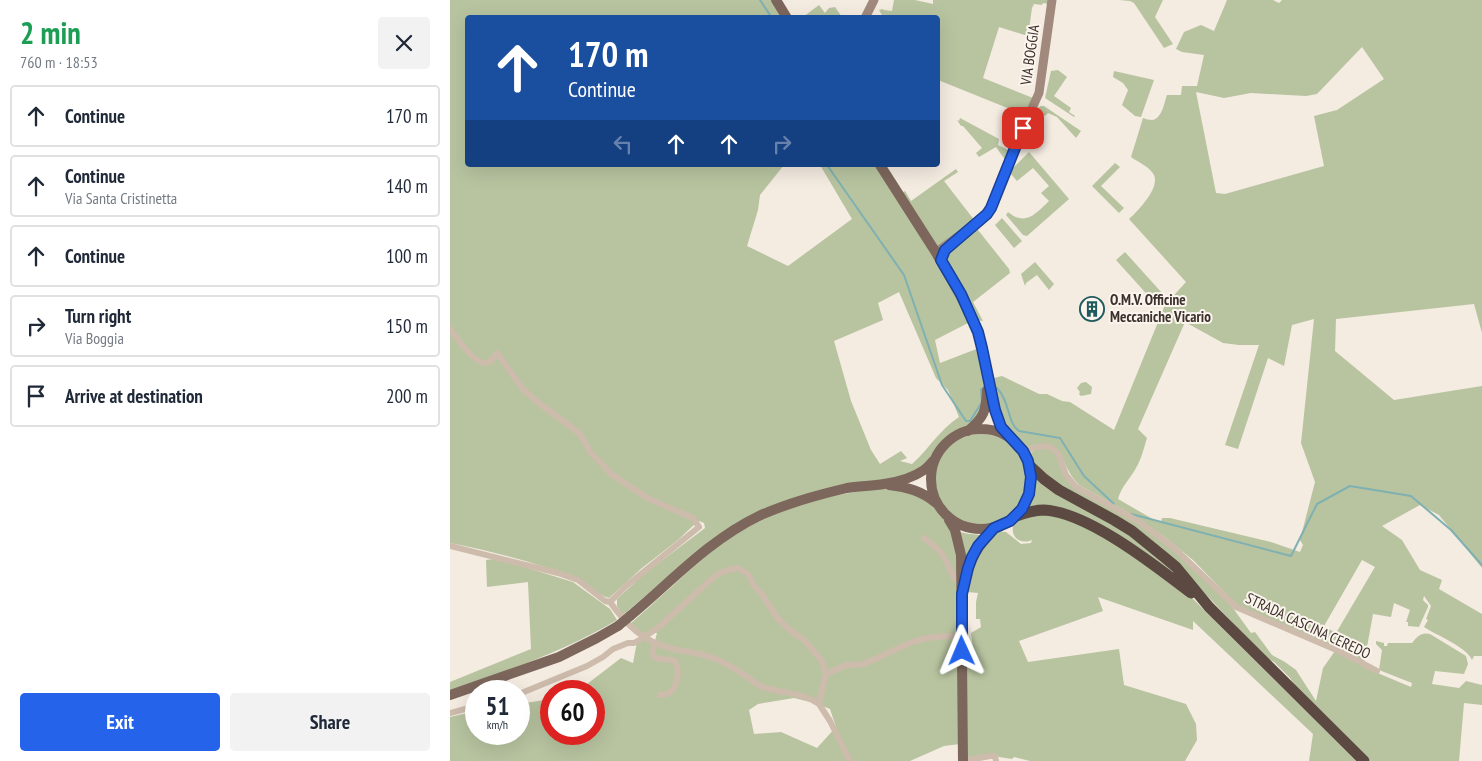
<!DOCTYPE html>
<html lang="en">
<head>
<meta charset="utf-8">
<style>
	body { margin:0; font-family:"PT Sans Narrow",sans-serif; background:#f2f2f3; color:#1f2937; height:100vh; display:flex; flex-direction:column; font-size:19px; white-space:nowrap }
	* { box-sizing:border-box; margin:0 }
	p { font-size:16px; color:#747a83 }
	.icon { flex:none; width:28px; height:28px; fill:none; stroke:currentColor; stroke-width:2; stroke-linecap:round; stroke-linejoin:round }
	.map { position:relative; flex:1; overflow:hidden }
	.drawer { display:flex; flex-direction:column; background:#fff; width:450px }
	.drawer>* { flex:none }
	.top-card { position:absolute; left:15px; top:15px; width:475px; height:152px; border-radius:5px; box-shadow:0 5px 20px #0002; background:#1a4fa0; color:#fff; overflow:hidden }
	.speed { position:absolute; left:15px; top:680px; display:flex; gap:10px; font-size:25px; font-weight:700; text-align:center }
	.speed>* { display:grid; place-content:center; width:65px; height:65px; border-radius:50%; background:#fff; box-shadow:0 5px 20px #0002; line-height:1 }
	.speed small { font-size:12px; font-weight:400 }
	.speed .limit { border:8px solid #d22; background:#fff; color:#111 }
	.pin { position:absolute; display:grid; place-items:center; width:42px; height:42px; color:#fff; margin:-21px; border-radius:10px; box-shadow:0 2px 8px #0006 }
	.me { position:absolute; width:55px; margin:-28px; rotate:359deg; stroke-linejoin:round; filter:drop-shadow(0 0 4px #0008) }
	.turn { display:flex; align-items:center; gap:18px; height:105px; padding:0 20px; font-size:22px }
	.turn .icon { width:65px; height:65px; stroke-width:2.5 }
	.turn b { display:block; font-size:35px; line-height:42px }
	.lanes { display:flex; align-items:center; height:48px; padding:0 20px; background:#0003; justify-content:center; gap:25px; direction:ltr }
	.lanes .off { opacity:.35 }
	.round { display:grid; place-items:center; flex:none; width:52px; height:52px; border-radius:5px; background:#f2f2f3 }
	.headline { display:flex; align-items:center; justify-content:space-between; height:85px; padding:0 20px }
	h1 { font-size:30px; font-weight:700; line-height:38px; color:#1e9e55 }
	.cta { display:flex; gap:10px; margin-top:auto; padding:10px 20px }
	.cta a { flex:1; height:58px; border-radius:5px; background:#2563eb; color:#fff; font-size:20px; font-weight:700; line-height:58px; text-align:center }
	.cta a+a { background:#f2f2f3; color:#1f2937 }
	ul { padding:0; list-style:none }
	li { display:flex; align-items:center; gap:15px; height:62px; margin:0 10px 8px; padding:0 10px; border:2px solid #e0e1e3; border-radius:5px }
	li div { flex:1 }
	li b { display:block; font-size:19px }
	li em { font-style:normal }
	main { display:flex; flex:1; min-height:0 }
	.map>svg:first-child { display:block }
	.green { fill:#b8c4a0; fill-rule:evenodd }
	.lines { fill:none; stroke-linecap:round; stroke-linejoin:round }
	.stream { stroke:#7fb0b2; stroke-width:2 }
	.street { stroke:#cdbbac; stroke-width:6 }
	.secondary { stroke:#a18a7d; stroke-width:9 }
	.primary { stroke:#7d675c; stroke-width:10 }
	.highway { stroke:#5c4a42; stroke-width:11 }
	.primary-bridge { stroke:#7d675c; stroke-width:10 }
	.route-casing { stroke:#184099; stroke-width:12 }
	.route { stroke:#2563eb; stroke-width:9 }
	.labels { text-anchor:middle; stroke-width:4; stroke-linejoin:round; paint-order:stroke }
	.street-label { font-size:15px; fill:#3b302b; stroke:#fbf5ee }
	.poi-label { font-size:15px; font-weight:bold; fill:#3b302b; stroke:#fbf5ee; text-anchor:start }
</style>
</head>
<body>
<main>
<section class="drawer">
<div class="headline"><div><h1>2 min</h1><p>760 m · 18:53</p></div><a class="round"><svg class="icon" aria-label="close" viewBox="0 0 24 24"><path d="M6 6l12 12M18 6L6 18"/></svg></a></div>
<ul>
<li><svg class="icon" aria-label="ahead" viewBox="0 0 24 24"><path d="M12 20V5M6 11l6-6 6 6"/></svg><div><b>Continue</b></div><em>170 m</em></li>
<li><svg class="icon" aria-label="ahead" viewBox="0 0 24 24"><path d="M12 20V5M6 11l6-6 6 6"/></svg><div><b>Continue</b><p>Via Santa Cristinetta</p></div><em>140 m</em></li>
<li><svg class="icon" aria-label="ahead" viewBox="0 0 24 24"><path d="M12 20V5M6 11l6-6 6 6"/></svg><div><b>Continue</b></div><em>100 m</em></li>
<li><svg class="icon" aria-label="right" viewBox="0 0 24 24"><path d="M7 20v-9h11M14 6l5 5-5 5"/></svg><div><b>Turn right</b><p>Via Boggia</p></div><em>150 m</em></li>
<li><svg class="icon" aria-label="arrive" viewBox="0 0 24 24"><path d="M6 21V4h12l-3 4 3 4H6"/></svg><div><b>Arrive at destination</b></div><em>200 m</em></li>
</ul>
<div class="cta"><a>Exit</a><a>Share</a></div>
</section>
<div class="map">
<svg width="1032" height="761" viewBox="0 0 1032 761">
	<rect width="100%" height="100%" fill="#f4ebe1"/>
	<path class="green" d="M 0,0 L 321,0 L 332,17 L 18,18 L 18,165 L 334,165 L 310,195 L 308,210 L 297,246 L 338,266 L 402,219 L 370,165 L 428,165 L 463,221 L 520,322 L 485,340 L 490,363 L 529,348 L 535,390 L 532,410 L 516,428 L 503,433 L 496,439 L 488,446 L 475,464 L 466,470 L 444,479 L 372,490 L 243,555 L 173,615 L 167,606 L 167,599 L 194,574 L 255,528 L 254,523 L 249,521 L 247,522 L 228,540 L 192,568 L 159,598 C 147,595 138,583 126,578 C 86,563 42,551 0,543 ZM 449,292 L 486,378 L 498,390 L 509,417 C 489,430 479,449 462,464 L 450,461 L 457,458 L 451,451 L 430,464 L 421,450 L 401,401 L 384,341 L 433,320 L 428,303 Z
		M 444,0 L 465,0 L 483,4 L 483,0 L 599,0 L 598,4 L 593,3 L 592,5 L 584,4 L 582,8 L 578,36 L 549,27 L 533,78 L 583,98 L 575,115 L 488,80 L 488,18 L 433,17 L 429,10 L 433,9 L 434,10 L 442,11 Z
		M 669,0 L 713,0 L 705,17 L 723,44 L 714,48 L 684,3 L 680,1 Z
		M 777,0 L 823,0 L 829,3 L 832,0 L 1032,0 L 1032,333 L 1024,304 L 886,319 L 885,351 L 944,400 L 1032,386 L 1032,568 L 989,515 L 970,505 L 932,526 L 952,540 L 970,570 L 992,580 L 989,589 L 1032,614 L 1032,656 L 1024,656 L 1022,660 C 1017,647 986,635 974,627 L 978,620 L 976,619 L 981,606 L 974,596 L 973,600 L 978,605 L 978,607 L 969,627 L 958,626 L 958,622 L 956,622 L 960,610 L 944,603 L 941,617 L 923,614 L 917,647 L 907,646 L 905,655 L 915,657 L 914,664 L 788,606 L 744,561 L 716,538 L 686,517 L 629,485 C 620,476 616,466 611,454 L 586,444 L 576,448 L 553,425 L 542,380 L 544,378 L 552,376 L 589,394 L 597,394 L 612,401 L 620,402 L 664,430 L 715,305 L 736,282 L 679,219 C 688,211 710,188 704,175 C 700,167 688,162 681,157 L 693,118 C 696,119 699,120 702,120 C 712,119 714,103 717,95 L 731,95 L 732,86 L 747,86 L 754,55 L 732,52 L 726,49 L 734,32 L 751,25 L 764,31 ZM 912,47 L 934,79 L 887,110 L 864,116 L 874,166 L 775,194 L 766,193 L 746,92 L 774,98 L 801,93 L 856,96 L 867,94 ZM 864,319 L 851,443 L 865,482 L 850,540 L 853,545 L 850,552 L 821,542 L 720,518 L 712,518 L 711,522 L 706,521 L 668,499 C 671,487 680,479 686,468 C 691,460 694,448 697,438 L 688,429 L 735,322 L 773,343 L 789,345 L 809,345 L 775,445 L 788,449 L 818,358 L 834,366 L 842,325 ZM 912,560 L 925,567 L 886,633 L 874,626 Z
		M 369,5 L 375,13 L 379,8 L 385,7 L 392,17 L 353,17 Z
		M 608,70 L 617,77 L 604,96 L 621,108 L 619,112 L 625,116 L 624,117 L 595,98 L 601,71 Z
		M 664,71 L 704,80 L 691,117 L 685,116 L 672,105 L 678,90 L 673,83 L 663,77 Z
		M 591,106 L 594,106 L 631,131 L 626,138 L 607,117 L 598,113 L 595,116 L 593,115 L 579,130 L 577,128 L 586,109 Z
		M 510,118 L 549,139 L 548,145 L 560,151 L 556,161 L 546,147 L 529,157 L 526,153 L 532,148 L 513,126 L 511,126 L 507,120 L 509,121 Z
		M 579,152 L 619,199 L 577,236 L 573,235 L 556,215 L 558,212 C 576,227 586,213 599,201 L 591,193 L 599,186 L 583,168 L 567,181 L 560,173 L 562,169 Z
		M 665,163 L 670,167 L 651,186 L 674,208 L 669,213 L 642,186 Z
		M 506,169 L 508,172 L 494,181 L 525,221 L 493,247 L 485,247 L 452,193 L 455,191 L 461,201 Z
		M 552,218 L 572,241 L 564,248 L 545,225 Z
		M 524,230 L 528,230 L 559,269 L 560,273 L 523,302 L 533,321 L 526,320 L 495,261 L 494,256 L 497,250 Z
		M 675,252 L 712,293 L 703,301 L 666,260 Z
		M 585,262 L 604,284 L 599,290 L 587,275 L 576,283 L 575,286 L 571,274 Z
		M 636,382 L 642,387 L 641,394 L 631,396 L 629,394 L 630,392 L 627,388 L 631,383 Z
		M485 480a46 46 0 1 1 92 0a46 46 0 1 1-92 0Z
		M 595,448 L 602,450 L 607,454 L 616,477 L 686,522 L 723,549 L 780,604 L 801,633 L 805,632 L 822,655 L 835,662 L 846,670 L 866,701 L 873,668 L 885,651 L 918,669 L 961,687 L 962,683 L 929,670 L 932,650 L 926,644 L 926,641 L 934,643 L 934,646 L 937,646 L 938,643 L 962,643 C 968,636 971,632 980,634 L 1016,656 L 1018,664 L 1014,674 L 985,671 L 982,684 L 1009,688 L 1016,681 L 1032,685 L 1032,705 L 1014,703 L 1009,761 L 920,761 L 865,707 L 850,693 L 840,678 L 824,662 L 815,657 L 728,565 L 622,494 L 586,468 L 580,458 L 581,453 L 584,450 Z
		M 584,474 L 670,526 L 723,571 L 719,572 L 639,524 L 577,509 C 581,498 585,486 584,474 Z
		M 432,488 L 462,492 L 484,507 L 504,532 L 509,589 L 510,744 L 494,746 L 460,761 L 0,761 L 0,717 L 26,711 L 26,734 L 69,734 L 69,704 L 101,699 L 101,734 L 144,734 L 144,691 L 128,691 L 171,658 L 183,663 L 187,642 L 193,638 L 204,644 L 207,633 L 193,633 L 180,624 C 209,599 236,572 266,548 C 273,543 279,537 287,532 C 328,506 384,494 432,488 ZM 344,698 L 364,703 L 380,709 L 386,727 L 367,748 L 331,732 L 304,734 L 299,710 L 308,704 Z
		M 598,513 L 645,530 L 737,593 L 906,761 L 859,761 L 863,734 L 743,621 L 743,630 L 648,597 L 653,611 L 569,641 L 578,662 L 669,649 L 674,685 L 736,704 L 746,724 L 747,740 L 735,761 L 580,761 L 564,757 L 562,759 L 549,757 L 544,754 L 517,758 L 516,650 L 523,648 L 521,633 L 531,627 L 530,619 L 526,619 L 526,602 L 528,593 L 517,592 L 517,582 L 527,553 L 547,531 L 556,532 L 571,544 L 581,543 L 582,540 C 568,546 558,534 565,521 Z
		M 510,532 L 519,534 L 532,535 L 515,563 Z
		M 43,559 L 58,562 L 123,582 L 160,609 L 167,620 C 115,651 58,671 0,690 L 0,682 L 81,649 L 78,582 L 37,587 L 36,560 Z"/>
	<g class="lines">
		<path class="stream" d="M 310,0 L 322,18
			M 377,165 L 454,275 L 492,385 L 516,421 L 520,421 L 532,402 L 531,389
			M 547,388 C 560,401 557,423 569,431 L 610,438 L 634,476 L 664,504
			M 681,514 L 841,556 L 867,504 L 900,486 L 961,496 L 1001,530 L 1032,565"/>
		<path class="street" d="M 0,329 C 6,337 24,363 35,363 C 41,363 44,357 47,353 L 72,388 L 85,400 L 129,433 L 135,442 L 140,452 L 154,466 L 161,474 L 199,499 L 243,518 L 249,527 L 176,586 L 160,602 C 177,626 194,642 223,649 C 238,652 254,653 268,660 C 283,666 297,677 310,686 C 330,694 351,691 369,704
			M 576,456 L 580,449 L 586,447 L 597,446 L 602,448 L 609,455 L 616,475 L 626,487 L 688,521 L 723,547 L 786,607 L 891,652 L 927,671
			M 474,538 L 489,550 L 495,559 L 504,578 L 511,585
			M 0,546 L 108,573 L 128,580 L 155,601 L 160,602
			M 205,643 L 202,654 C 207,663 217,657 225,661 C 231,673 227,696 210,695
			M 376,674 L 396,665 L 414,664 L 462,642 L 477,638 L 496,636 L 512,637
			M 69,694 L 137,666 L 153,657 L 163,649 L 178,643 L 184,643 L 193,638 L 210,626 L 266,575 L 275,571 L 288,568 L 298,574 L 304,586 L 311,593 L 329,620 L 340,630 L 355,641 L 372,661 L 376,674 L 369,704 L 380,721 L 400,761
			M 0,713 L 26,706
			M 514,761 L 540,756 L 545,756 L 546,761"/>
		<path class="secondary" d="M 415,18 L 424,0
			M 485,251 L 491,249 L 532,219 L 537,214 L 545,201 L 568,139 L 589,93 L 602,0"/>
		<path class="primary" d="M 326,0 L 337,18
			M 430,165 L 485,251 L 517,307 L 528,332 L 532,348 L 545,410 L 551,427 L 558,436
			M481 479a50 50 0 1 1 100 0a50 50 0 1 1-100 0Z
			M 518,431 C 534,417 536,412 537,390
			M 439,485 C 457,487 472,491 486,503
			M 499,520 L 505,530 L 511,555 L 513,761
			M 516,578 C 520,558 530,543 544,528
			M 180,616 C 222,581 259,540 309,516 C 337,503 367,495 397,488 C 409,486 422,486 434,484 C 447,482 464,477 474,470 C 478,467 481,463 485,459
			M 0,695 L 109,657 L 147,638 L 168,626"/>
		<path class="highway" d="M 580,466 L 594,479 L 609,490 L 664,520 L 682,531 L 714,557 L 726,567 L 759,607 L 914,761
			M 564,517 C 574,513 583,510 594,510 C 638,512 707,567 741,593"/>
		<path class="primary-bridge" d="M 168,626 L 180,616"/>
	</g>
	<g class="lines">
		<defs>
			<path id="route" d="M 512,651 L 512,594 L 518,568 L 522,557 L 528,546 L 544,528 L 560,521 L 572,509 L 579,494 L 581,477 L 578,461 L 573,451 L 551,427 L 545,410 L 532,348 L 528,332 L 511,294 L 491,260 L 495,250 L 537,214 L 541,208 L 573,128"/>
		</defs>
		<use href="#route" class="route-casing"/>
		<use href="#route" class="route"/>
	</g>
	<defs>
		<symbol id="building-ring" viewBox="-11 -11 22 22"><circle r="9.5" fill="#fbf5ee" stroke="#1f5a5e" stroke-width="1.5"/><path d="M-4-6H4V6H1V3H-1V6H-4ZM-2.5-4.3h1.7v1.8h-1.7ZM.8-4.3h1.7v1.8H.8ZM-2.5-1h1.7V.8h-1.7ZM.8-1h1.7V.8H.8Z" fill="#1f5a5e"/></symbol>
	</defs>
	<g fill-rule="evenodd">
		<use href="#building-ring" x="628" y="295" width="28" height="28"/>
	</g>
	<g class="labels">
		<g class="street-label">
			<text transform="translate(580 55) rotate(-82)" y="5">VIA BOGGIA</text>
			<text transform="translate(858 626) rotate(25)" y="5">STRADA CASCINA CEREDO</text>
		</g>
		<g class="poi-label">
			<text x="660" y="305">O.M.V. Officine<tspan x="660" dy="17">Meccaniche Vicario</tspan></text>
		</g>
	</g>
</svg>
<div class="speed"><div>51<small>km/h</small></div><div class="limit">60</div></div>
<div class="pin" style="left:573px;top:128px;background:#d93025"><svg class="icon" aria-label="arrive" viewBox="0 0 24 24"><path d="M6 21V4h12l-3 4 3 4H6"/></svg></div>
<svg class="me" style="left:512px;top:651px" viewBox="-20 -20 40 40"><path d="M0-17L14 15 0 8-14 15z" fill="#2563eb" stroke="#fff" stroke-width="4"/></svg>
<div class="top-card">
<div class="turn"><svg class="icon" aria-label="ahead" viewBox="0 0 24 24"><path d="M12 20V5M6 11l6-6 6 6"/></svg><div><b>170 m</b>Continue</div></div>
<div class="lanes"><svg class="icon off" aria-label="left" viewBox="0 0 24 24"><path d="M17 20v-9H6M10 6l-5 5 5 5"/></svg><svg class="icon" aria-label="ahead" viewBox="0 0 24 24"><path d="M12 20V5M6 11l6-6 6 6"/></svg><svg class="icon" aria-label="ahead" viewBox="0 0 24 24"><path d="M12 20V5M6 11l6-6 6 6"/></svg><svg class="icon off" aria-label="right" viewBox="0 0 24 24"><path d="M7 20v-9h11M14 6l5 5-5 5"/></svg></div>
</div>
</div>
</main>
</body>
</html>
